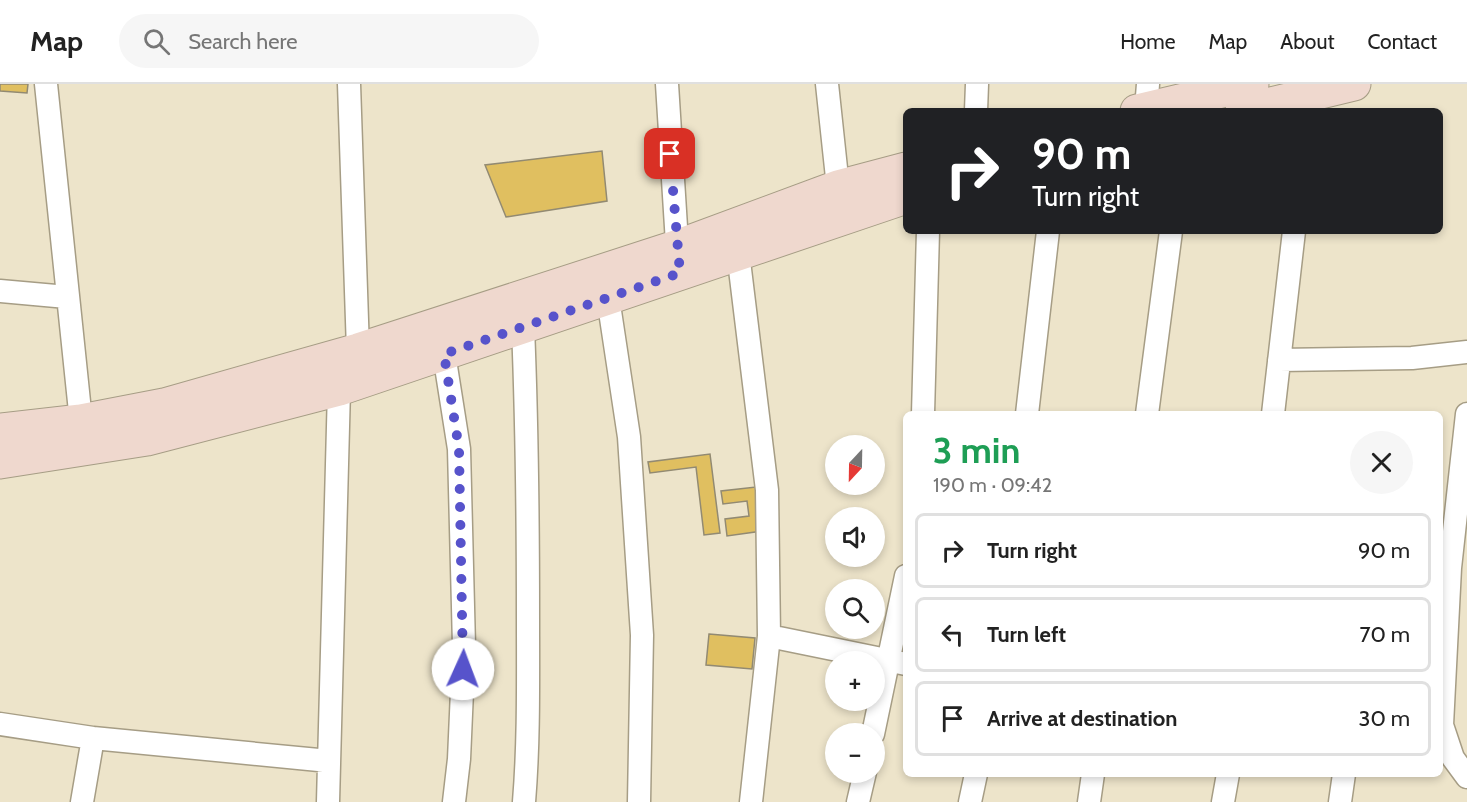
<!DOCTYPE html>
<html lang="en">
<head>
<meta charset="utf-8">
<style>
	body { margin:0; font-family:Cabin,sans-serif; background:#f6f6f6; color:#222; height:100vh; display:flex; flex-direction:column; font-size:22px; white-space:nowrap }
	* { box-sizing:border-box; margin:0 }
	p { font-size:20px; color:#767676 }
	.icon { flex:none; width:33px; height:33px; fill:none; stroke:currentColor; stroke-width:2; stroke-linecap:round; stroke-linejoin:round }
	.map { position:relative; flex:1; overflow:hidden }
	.sheet { position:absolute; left:903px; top:327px; width:540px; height:366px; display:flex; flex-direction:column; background:#fff; border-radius:9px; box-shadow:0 3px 9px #0003 }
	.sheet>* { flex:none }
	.hud { position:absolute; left:903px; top:24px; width:540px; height:126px; border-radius:9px; box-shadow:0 3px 9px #0003; background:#202124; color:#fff; overflow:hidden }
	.needle { width:39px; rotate:202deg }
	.controls { position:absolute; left:825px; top:351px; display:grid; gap:12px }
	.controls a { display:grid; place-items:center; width:60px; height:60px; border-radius:50%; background:#fff; box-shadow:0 3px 9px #0003; font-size:30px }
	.pin { position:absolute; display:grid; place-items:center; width:51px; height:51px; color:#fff; margin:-26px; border-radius:12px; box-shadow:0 3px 9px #0006 }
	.me { position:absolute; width:66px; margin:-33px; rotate:2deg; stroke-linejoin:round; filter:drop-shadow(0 0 4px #0008) }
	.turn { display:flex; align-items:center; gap:21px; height:126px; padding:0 30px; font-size:27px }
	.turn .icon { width:78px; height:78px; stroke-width:2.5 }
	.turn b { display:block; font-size:42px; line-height:51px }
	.round { display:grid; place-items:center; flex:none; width:63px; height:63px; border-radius:32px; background:#f6f6f6 }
	.head { display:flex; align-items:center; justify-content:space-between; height:102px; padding:0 30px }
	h1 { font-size:36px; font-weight:800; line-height:45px; color:#1e9e55 }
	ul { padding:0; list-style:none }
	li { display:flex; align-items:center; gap:18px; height:75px; margin:0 12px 9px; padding:0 18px; border:3px solid #e0e0e0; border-radius:9px }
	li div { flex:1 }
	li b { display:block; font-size:22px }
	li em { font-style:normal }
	header { display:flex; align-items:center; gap:36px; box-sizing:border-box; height:84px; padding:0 30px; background:#fff; border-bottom:2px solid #e0e0e0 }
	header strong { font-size:28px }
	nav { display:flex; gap:33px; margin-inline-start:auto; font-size:21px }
	.search { width:420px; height:54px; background:#f6f6f6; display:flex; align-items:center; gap:15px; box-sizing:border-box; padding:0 21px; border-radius:33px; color:#767676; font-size:22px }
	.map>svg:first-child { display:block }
	.building { fill:#e0bf60; stroke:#928a72; stroke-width:1.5 }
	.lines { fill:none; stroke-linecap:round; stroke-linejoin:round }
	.street-casing { stroke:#a69d85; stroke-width:25 }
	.secondary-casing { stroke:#a69d85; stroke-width:35 }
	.street { stroke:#fff; stroke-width:22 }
	.secondary { stroke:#efd8ce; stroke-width:33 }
	.route { stroke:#5753cb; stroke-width:10; stroke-dasharray:0 18 }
</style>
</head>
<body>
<header>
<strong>Map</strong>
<div class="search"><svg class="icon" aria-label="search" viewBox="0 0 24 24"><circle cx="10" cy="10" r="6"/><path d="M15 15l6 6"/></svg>Search here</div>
<nav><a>Home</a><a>Map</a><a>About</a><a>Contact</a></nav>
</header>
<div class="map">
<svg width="1467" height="718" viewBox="0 0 1467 718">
	<rect width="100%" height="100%" fill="#ede4ca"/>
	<path class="building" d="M 0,0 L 28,0 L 27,9 L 0,7 Z
		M 602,67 L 607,117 L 506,133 L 485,81 Z
		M 710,370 L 720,449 L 704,451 L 696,383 L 650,389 L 648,378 Z
		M 756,403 L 762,447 L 727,452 L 725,435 L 749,432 L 747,417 L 723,420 L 721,407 Z
		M 709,550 L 755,554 L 752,585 L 706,581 Z"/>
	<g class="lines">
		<defs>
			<path id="street" d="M 46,0 L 81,337
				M 349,0 L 358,266
				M 667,0 L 678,175
				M 827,0 L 838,103
				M 1146,25 L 1148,0
				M 976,27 L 977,0
				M 738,169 L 767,406 L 769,552 L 751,718
				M 0,207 L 67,213
				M 608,214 L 629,353 L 642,551 L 639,718
				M 523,243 C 527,341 528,438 528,535 C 528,596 529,657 524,718
				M 444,270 L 459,365 L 464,562 L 459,675 L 454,718
				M 1279,276 L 1412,274 L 1467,268
				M 923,330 L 928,147
				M 1027,330 L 1048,147
				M 1147,330 L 1171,147
				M 1273,330 L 1294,147
				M 1467,330 L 1450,484 L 1442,641 L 1453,674 L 1467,693
				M 769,552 L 906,580
				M 0,640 L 93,654 L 329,677
				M 873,650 L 906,492
				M 82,718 L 93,654
				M 328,718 L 339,305
				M 858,718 L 865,688
				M 970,718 L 976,690
				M 1089,718 L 1093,690
				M 1223,718 L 1228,690
				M 1340,718 L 1344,690"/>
			<path id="secondary" d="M 1137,27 L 1252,0
				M 1242,27 L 1354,0
				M 0,346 L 81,337 L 164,321 L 358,266 L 676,163 L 838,103 L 906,85
				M 0,378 L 147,355 L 339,305 L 906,113"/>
		</defs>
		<use href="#street" class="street-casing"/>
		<use href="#secondary" class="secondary-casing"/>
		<use href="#street" class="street"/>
		<use href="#secondary" class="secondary"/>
	</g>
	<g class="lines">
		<path class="route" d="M 463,585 L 459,365 L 444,270 L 680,189 L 670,70"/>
	</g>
</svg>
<div class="controls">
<a><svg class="needle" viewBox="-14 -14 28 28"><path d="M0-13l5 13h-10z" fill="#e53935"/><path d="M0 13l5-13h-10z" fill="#767676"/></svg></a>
<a><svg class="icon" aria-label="sound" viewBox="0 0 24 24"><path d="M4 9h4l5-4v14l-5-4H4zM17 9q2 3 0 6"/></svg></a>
<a><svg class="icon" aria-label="search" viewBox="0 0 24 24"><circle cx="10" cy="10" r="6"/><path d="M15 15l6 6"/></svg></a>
<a>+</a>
<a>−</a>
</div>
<div class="pin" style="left:670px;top:70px;background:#d93025"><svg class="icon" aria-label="arrive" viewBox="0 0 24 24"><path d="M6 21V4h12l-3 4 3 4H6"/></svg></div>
<svg class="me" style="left:463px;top:585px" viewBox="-20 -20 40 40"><circle r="19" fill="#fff"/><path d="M0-13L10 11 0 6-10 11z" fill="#5753cb"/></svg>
<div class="hud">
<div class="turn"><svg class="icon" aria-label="right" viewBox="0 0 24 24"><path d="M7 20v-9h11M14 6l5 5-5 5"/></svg><div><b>90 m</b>Turn right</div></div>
</div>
<section class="sheet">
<div class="head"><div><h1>3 min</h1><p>190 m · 09:42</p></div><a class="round"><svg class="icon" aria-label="close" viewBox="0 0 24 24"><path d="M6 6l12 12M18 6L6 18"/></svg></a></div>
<ul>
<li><svg class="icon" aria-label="right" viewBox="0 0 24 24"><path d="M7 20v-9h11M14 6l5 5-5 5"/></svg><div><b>Turn right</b></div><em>90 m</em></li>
<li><svg class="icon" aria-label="left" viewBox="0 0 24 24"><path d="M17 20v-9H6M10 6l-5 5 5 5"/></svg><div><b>Turn left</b></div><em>70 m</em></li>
<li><svg class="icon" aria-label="arrive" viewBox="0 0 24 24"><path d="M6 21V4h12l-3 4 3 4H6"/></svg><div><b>Arrive at destination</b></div><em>30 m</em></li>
</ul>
</section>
</div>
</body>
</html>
